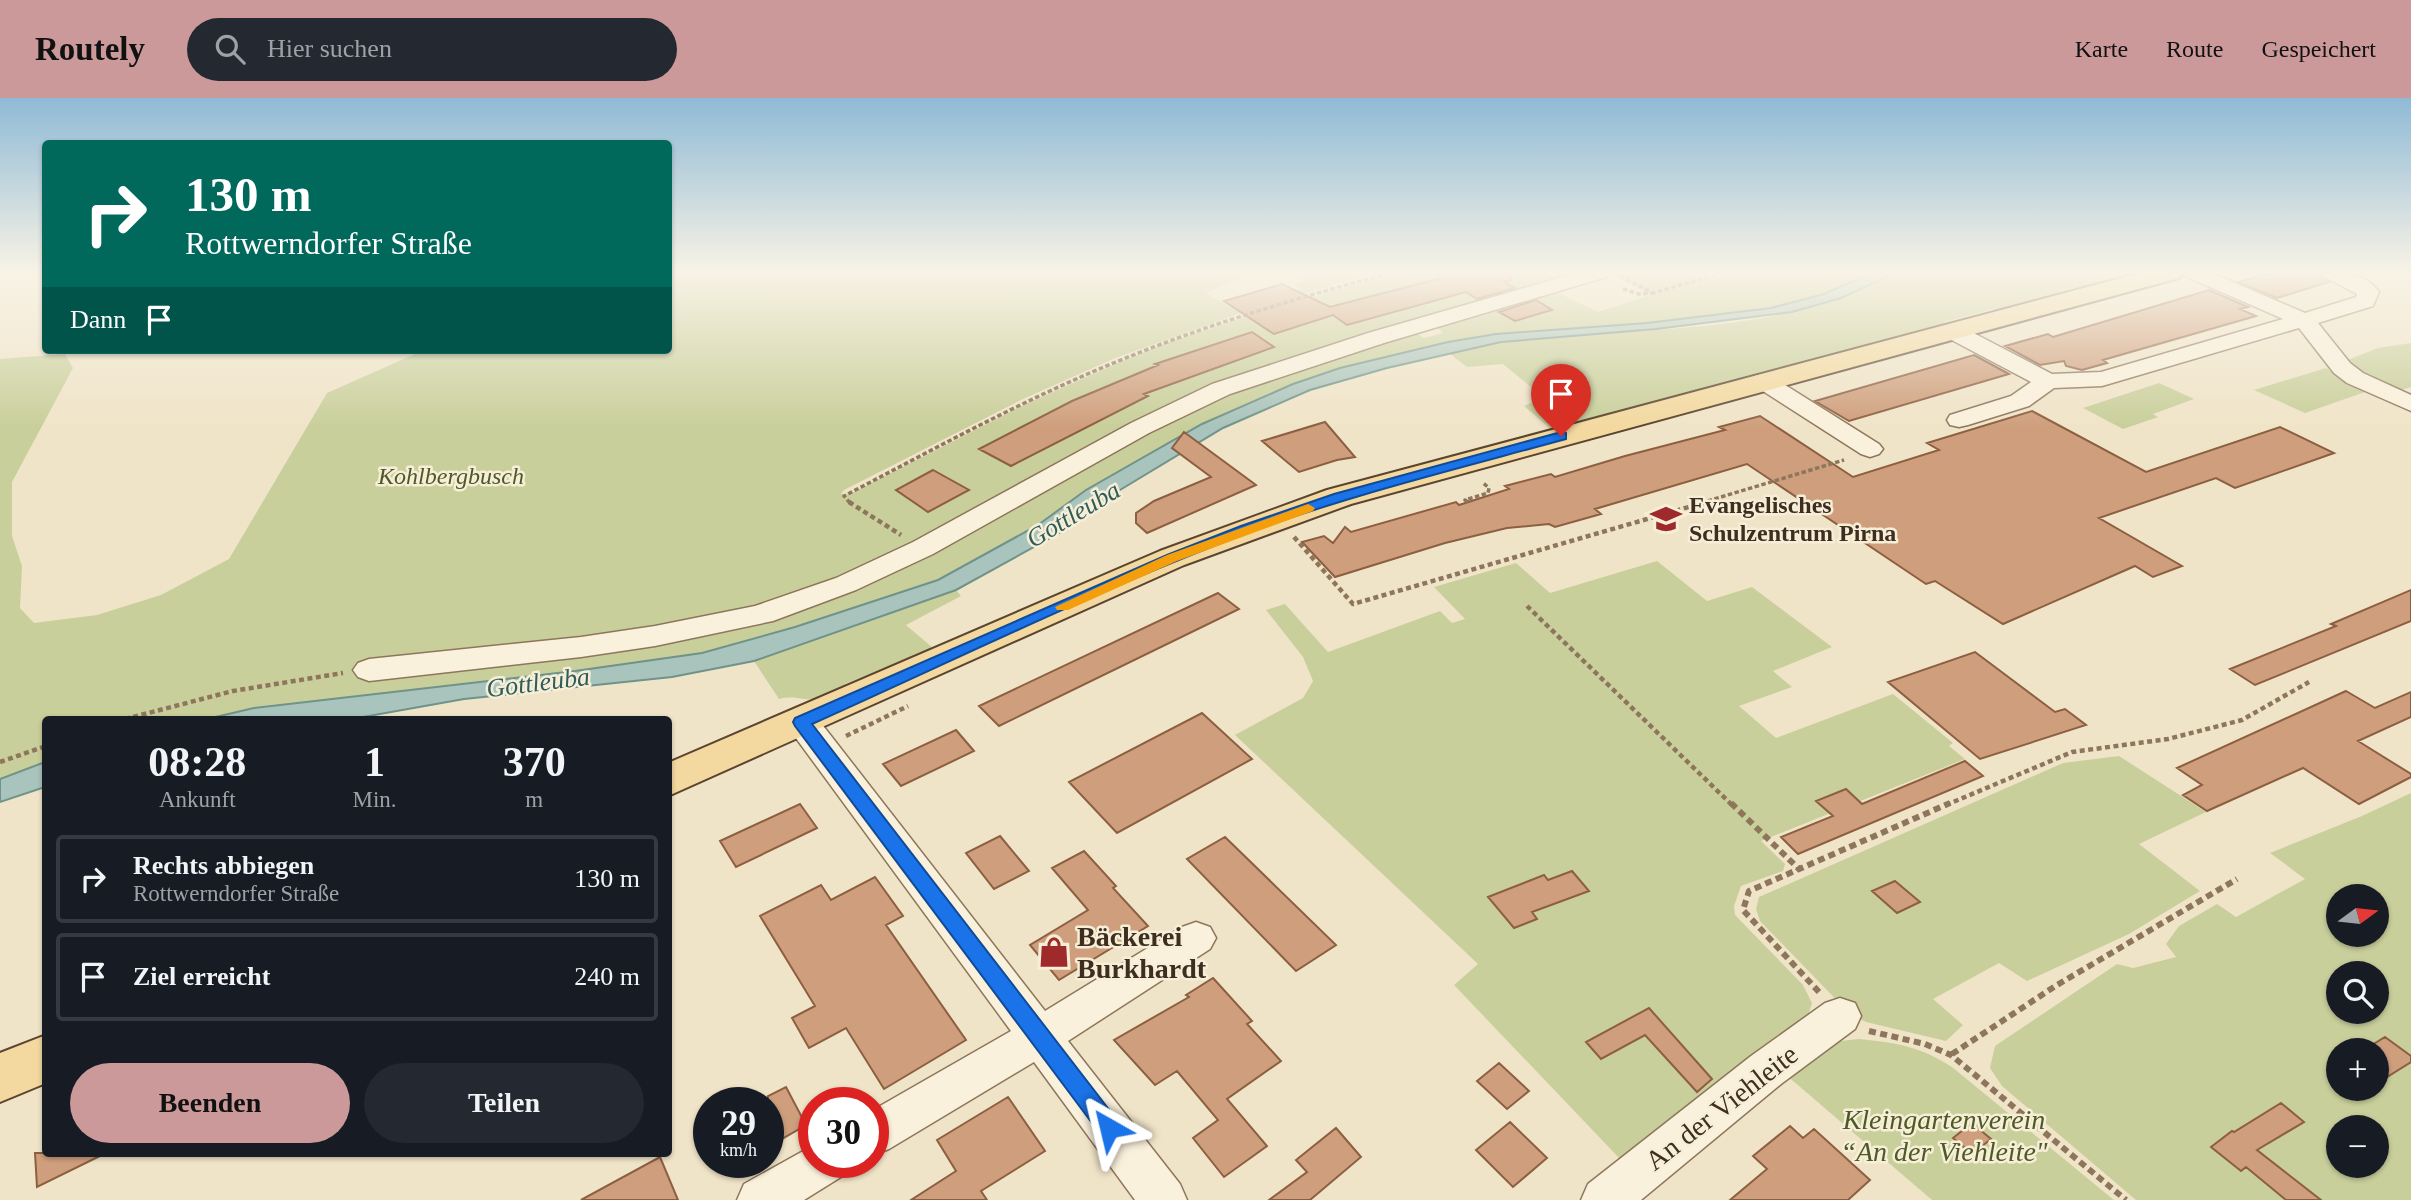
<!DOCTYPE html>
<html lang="de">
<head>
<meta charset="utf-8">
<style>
	body { margin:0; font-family:"Times New Roman",serif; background:#242831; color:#f1f3f6; height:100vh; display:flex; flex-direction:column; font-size:26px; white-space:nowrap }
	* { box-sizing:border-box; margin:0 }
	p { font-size:23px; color:#9ea1a6 }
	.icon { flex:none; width:38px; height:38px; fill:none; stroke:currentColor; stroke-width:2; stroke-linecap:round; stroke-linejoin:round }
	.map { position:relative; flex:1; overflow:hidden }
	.drawer { position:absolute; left:42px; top:618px; width:630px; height:441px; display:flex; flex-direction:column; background:#171b24; border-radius:7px; box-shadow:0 2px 5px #0004 }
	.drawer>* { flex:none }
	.top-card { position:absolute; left:42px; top:42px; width:630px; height:214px; border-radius:7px; box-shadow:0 2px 5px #0004; background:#00695c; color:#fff; overflow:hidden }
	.needle { width:46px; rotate:75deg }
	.controls { position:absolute; left:2326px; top:786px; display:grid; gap:14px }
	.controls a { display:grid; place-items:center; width:63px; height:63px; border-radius:50%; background:#171b24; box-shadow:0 2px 5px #0004; font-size:35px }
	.speed { position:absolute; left:693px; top:989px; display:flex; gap:14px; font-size:35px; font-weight:700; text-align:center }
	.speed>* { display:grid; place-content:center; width:91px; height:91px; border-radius:50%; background:#171b24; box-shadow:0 2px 5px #0004; line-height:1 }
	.speed small { font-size:18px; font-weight:400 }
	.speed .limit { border:10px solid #d22; background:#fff; color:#111 }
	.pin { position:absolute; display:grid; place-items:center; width:60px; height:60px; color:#fff; margin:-72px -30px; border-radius:50% 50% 50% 0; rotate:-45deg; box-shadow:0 0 7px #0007 }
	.pin .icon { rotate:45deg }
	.me { position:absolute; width:77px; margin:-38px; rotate:323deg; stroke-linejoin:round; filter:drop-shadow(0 0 5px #0008) }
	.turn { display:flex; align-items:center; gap:24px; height:147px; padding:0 28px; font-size:32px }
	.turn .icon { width:91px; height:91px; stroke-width:2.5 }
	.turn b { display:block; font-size:49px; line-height:60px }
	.then { display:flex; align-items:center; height:66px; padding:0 28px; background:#0003; gap:14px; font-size:26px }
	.eta { display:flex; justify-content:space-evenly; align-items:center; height:119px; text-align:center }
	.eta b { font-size:42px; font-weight:600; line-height:49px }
	.button { display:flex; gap:14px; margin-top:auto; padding:14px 28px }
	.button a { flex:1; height:80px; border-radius:42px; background:#cc999b; color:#111; font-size:28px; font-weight:600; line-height:80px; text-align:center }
	.button a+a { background:#242831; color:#f1f3f6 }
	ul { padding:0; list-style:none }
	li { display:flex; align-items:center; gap:21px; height:88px; margin:0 14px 10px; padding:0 14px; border:4px solid #363941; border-radius:7px }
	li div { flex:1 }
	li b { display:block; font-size:26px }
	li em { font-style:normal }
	header { display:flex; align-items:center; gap:42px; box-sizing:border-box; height:98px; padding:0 35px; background:#cc999b; color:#111 }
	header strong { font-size:33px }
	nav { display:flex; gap:38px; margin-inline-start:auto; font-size:24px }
	.search { width:490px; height:63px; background:#242831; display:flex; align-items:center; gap:18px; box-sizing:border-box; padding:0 24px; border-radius:38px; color:#9ea1a6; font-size:26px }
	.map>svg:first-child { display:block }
	.green { fill:#c9cf9b; fill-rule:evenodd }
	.water { fill:#a9c4bc; stroke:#6f938a; stroke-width:2 }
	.building { fill:#cf9f7d; stroke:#8d5f41; stroke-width:2 }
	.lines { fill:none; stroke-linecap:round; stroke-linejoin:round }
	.minor-casing { stroke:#8d765c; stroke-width:3 }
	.major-casing { stroke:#5b4430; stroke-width:4 }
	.path-far2 { stroke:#8d765c; stroke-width:3.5; stroke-dasharray:4.5 2.5; stroke-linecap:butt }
	.path-far1 { stroke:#8d765c; stroke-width:4.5; stroke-dasharray:5 3.5; stroke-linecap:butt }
	.path { stroke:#8d765c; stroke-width:6; stroke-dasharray:7 4.5; stroke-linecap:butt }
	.minor { fill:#faf1dc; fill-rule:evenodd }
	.major { fill:#f3d9a0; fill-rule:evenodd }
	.route { fill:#1a73e8; stroke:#114b97; stroke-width:2 }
	.slow { fill:#f59e0b }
	.labels { text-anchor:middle; stroke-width:5; stroke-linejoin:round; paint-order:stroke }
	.park-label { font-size:24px; font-style:italic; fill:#4d5a26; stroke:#f7eed8 }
	.poi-label { font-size:24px; font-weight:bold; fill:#3d2e20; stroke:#f7eed8; text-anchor:start }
	.water-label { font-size:26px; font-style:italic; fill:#2f5d5a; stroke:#f7eed8 }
	.near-poi-label { font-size:28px; font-weight:bold; fill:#3d2e20; stroke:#f7eed8; text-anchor:start }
	.near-street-label { font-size:28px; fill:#3d2e20; stroke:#f7eed8 }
	.near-park-label { font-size:28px; font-style:italic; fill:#4d5a26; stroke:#f7eed8 }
</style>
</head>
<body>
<header>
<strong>Routely</strong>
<div class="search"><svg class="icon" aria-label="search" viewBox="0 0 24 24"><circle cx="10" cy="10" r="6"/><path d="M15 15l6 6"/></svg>Hier suchen</div>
<nav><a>Karte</a><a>Route</a><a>Gespeichert</a></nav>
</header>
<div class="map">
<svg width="2411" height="1102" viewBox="0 0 2411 1102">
	<rect width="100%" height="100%" fill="#f0e4c8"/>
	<path class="green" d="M 669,175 L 1252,175 L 1205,195 L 1241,215 L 1113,261 L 1023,301 L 844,392 L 841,396 L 850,396 L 1028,305 L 1118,265 L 1169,244 L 1276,209 L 1398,175 L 1590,175 C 1469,211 1339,245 1217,291 C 1117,328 1018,392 925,444 L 911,449 L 913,452 L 758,512 L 659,534 L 574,547 L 355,570 L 354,576 C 520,559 691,551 848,490 C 953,448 1046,381 1147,330 C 1231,288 1321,255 1412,233 L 1424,240 L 1443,235 L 1434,227 L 1552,192 L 1598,214 L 1650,197 L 1610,175 L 1872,175 L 1824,196 L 1771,210 L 1647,225 L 1496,236 L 1448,244 L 1340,270 L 1293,286 L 1202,326 L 1086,392 L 1038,427 L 938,482 L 795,529 L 702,555 L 575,573 L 254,610 L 207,621 L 46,621 L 45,664 L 0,681 L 0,261 L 65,256 L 73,270 L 12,384 L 12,438 L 22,468 L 20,510 L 34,525 L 97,517 L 161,497 L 229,461 L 327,295 L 424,252 L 668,252 Z
		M 1289,175 L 1373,175 L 1288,200 L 1287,195 L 1301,191 L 1294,186 L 1304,183 Z
		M 1896,175 L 2142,175 L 1999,214 L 1993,211 L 1944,224 L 1948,227 L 1551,331 L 1524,308 L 1543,299 L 1503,266 L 1467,269 L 1449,255 C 1466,251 1484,247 1501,244 C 1632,226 1777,242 1896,175 Z
		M 2411,245 L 2411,289 L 2396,294 L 2357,275 L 2345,263 L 2378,250 Z
		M 2326,270 L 2365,294 L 2305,315 L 2254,292 Z
		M 2159,285 L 2194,301 L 2153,316 L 2158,319 L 2123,331 L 2083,310 Z
		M 1657,463 L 1707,503 L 1752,489 L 1832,549 L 1773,573 L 1792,589 L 1739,608 L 1776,640 L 1893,596 L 1953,645 L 1949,648 L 1965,661 L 1761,743 L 1785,766 L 1783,773 L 1741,788 L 1734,808 L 1735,817 L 1803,887 L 1812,905 L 1807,921 L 1622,1063 L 1454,887 L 1478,866 L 1235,637 L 1303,600 L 1313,583 L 1303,559 L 1266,512 L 1285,506 L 1328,554 L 1440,513 L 1452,525 L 1465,521 L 1434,489 L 1516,465 L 1550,495 Z
		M 956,492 L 961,498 L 906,527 L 933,550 L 845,586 L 848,592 C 837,596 825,600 814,601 C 799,602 795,597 779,601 L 754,563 Z
		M 2119,658 L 2206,714 L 2139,746 L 2200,793 L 2129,836 L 2027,883 L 1999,865 L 1933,901 L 1963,927 L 1946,943 L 1866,924 L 1850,916 L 1760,823 L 1756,811 L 1759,799 L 2063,665 Z
		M 2411,695 L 2411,1102 L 2136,1102 L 2002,988 L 1990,970 L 1995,948 L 2117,866 L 2133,870 L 2176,859 L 2166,846 L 2179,828 L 2217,806 L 2236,819 L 2305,781 L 2270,755 L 2362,718 ZM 2338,798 L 2376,798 L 2376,836 L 2338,836 ZM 2338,875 L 2376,875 L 2376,914 L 2338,914 ZM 2338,952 L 2376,952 L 2376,990 L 2338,990 ZM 2338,1029 L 2376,1029 L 2376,1068 L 2338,1068 Z
		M 1859,941 C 1897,945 1919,948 1952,969 L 2114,1102 L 1932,1102 L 1785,976 L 1831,944 Z"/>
	<path class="water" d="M 1872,175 L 1896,175 L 1841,200 L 1792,214 L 1656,231 L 1501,244 L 1387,270 L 1310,292 L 1223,330 L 1115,395 L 1063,433 L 956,492 L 754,563 L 672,579 L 464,601 L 352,621 L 207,621 L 254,610 L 575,573 L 702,555 L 795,529 L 938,482 L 1038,427 L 1086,392 L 1202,326 L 1293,286 L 1340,270 L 1448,244 L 1496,236 L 1647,225 L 1771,210 L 1824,196 Z
		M 45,664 L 45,689 L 0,704 L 0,681 Z"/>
	<path class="building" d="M 1434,175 L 1510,175 L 1511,182 L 1504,184 L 1515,190 L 1477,201 L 1466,194 L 1347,227 L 1333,217 L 1274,236 L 1224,203 L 1282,186 L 1330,209 L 1441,180 Z
		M 2273,175 L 2320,175 L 2329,184 L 2277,200 L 2238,184 Z
		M 2209,192 L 2248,209 L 2240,211 L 2256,218 L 2103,262 L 2107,265 L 2082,272 L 2066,268 L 2064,263 L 2040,267 L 2005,248 L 2048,236 L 2053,239 Z
		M 1536,202 L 1552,212 L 1515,223 L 1499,214 Z
		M 1252,234 L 1274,249 L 1144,296 L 1148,298 L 1011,368 L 979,351 L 1072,303 L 1158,267 L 1155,266 Z
		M 1974,257 L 2009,276 L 1849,323 L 1815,303 Z
		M 2032,313 L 2146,374 L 2280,329 L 2334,355 L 2235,390 L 2216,380 L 2099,420 L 2182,468 L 2153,479 L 2135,468 L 2003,526 L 1935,483 L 1926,486 L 1747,366 L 1595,411 L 1601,416 L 1555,429 L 1549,426 L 1507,430 L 1445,445 L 1335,479 L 1302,444 L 1324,438 L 1333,445 L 1345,429 L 1351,434 L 1456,404 L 1459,407 L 1509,391 L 1505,388 L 1551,376 L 1555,379 L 1625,358 L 1725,332 L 1719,329 L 1760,318 L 1853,379 L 1939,352 L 1927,345 Z
		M 1325,324 L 1355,359 L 1337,362 L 1299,374 L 1262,343 Z
		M 1184,334 L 1256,387 L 1147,435 L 1136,425 L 1136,415 L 1154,403 L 1211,379 L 1172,350 Z
		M 933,372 L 969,392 L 928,414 L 896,392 Z
		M 2411,492 L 2411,523 L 2255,587 L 2230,571 L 2336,528 L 2331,526 Z
		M 1218,495 L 1239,511 L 999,628 L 979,608 Z
		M 1975,554 L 2055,614 L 2065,611 L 2086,627 L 1980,661 L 1888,584 Z
		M 2346,593 L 2375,610 L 2411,594 L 2411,619 L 2358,643 L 2411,676 L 2411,679 L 2359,706 L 2303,670 L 2207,713 L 2183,697 L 2202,687 L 2177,670 Z
		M 1202,615 L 1252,661 L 1117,735 L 1069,684 Z
		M 956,632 L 974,653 L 901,688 L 883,666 Z
		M 1965,663 L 1983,678 L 1798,756 L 1781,739 L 1833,718 L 1816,703 L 1846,691 L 1862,706 Z
		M 800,706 L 817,730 L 736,769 L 720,743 Z
		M 1000,738 L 1029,773 L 994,791 L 966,755 Z
		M 1225,739 L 1336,847 L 1296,873 L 1187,761 Z
		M 1084,753 L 1116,788 L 1113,790 L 1148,828 L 1059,882 L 1030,847 L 1088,812 L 1052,770 Z
		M 1572,773 L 1589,793 L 1532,814 L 1537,821 L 1514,830 L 1488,799 L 1544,777 L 1548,782 Z
		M 875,779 L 903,818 L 886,827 L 966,942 L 884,991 L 846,930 L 809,950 L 792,920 L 815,908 L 760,818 L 821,787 L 831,802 Z
		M 1895,783 L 1920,804 L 1897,815 L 1872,793 Z
		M 1213,880 L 1252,923 L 1247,926 L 1281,963 L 1227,1001 L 1267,1048 L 1224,1079 L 1193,1040 L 1218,1022 L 1177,973 L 1155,987 L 1114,942 L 1189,899 L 1186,897 Z
		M 1649,910 L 1712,981 L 1697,994 L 1645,937 L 1601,961 L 1586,944 Z
		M 2385,939 L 2411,958 L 2411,964 L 2376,986 L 2376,952 L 2364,952 Z
		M 1499,965 L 1529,993 L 1507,1011 L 1477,983 Z
		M 786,989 L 806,1027 L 768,1049 L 768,998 Z
		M 1008,999 L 1045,1053 L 981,1093 L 987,1102 L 911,1102 L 956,1073 L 937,1042 Z
		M 2281,1005 L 2304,1024 L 2257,1052 L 2321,1102 L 2286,1102 L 2246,1069 L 2241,1073 L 2211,1049 L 2232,1033 L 2234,1034 Z
		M 1510,1024 L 1547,1060 L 1513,1089 L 1476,1052 Z
		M 1972,1025 L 1991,1041 L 1972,1056 L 1953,1040 Z
		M 1790,1028 L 1803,1040 L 1814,1031 L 1870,1082 L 1848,1102 L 1730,1102 L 1767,1071 L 1753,1058 Z
		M 1336,1030 L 1361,1059 L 1310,1102 L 1269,1102 L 1307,1074 L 1296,1062 Z
		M 35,1055 L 106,1055 L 37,1089 Z
		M 660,1059 L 678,1102 L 581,1102 Z"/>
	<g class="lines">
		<defs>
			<path id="minor" d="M 1576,175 L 1609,175 L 1606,179 L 1384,245 L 1230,296 L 1149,335 L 933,456 L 856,492 L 773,523 L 655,548 L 581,559 L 369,583 L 358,579 L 353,572 L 358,565 L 369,561 L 581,539 L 655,528 L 755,508 L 836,480 L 913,444 L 1131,325 L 1212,286 L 1368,235 Z
				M 2184,175 L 2212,175 L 2305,215 L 2356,199 L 2357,196 L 2325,179 L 2322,175 C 2343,175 2365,174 2379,194 L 2373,208 L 2318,225 L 2350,265 L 2363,275 L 2411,297 L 2411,313 L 2347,285 L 2334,275 L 2299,230 L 2102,288 L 2054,290 L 2029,308 L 1968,327 L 1959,329 L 1950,327 L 1947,322 L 1950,317 L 2011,298 L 2031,284 L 1946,239 L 1943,234 L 1946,229 L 1962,229 L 2052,276 L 2101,274 L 2283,221 L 2187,179 Z
				M 1763,276 L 1771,278 L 1879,346 L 1883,351 L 1879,356 L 1870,359 L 1861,356 L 1755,288 L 1751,283 L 1755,278 Z
				M 802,612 L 814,616 L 1045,913 L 1182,829 L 1196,824 L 1210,829 L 1216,840 L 1210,851 L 1068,943 L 1180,1086 L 1187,1102 L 1135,1102 L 1034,964 L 889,1051 L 873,1057 L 873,1012 L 1011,933 L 790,632 L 785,624 L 790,616 Z
				M 1840,900 L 1855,905 L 1861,918 L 1855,931 L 1781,986 L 1641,1102 L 1581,1102 L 1588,1086 L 1751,958 L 1825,905 Z
				M 814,1047 L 814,1064 L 848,1064 L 841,1079 L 804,1102 L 737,1102 L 744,1086 Z"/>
			<path id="major" d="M 2140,175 L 2183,175 L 2179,180 L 1351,406 L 1184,467 L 668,698 L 668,665 L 1160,453 L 1327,392 Z
				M 46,937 L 46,985 L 0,1004 L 0,955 Z"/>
		</defs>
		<use href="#minor" class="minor-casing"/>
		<use href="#major" class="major-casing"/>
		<path class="path-far2" d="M 1620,178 L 1653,195 L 1721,175
			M 1623,191 L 1639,196 L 1652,195
			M 1468,404 L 1465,402 L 1488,395 L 1489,390 L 1482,384
			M 850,405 L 844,398 C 934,351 1023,302 1116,264 C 1205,227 1297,200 1390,175
			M 1701,405 L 1844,362"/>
		<path class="path-far1" d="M 849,404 L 901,437
			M 1294,439 L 1353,506 L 1706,404
			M 1527,508 L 1732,707
			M 125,621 L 233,593 L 343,575
			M 846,638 L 908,608
			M 0,664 L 46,648
			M 1946,707 L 2072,654 L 2168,641 L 2242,622 L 2309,584"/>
		<path class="path" d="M 1731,705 L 1800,772
			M 1819,894 L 1743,812 L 1749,793 L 1950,705
			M 1869,933 L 1925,946 L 1951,957 L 2126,1102
			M 1952,956 L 2057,887 L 2237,781"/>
		<use href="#minor" class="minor"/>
		<use href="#major" class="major"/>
	</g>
	<linearGradient id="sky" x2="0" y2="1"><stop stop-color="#8fbad6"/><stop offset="0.53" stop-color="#f8f3e6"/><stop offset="1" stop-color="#f8f3e6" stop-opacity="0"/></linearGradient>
	<rect width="2411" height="329" fill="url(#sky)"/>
	<path class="route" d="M 1561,334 L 1566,335 L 1566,341 C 1460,370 1353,396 1250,434 C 1101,490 957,561 812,626 L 1117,1022 L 1121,1030 L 1117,1037 L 1109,1040 L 1101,1037 L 795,628 L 793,624 L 795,620 L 1167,457 L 1241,428 L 1334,396 Z"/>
	<path class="slow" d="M 1308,406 L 1315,410 L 1313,413 L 1177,463 L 1068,512 L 1057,512 L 1055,509 L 1167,457 Z"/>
	<defs>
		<symbol id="school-bare" viewBox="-9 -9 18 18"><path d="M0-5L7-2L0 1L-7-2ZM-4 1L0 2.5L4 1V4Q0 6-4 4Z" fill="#9e2a2b" stroke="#f7eed8" stroke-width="2.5" paint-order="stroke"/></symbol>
		<symbol id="shop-bare" viewBox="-9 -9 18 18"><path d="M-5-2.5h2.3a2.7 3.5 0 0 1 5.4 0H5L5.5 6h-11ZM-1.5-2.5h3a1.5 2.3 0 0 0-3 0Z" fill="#9e2a2b" stroke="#f7eed8" stroke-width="2.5" paint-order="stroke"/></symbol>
	</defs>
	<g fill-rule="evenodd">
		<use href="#school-bare" x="1644" y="399" width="44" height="44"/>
		<use href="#shop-bare" x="1032" y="832" width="44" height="44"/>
	</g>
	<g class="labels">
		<g class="park-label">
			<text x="451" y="386">Kohlbergbusch</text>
		</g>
		<g class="poi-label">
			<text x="1689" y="415">Evangelisches<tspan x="1689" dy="28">Schulzentrum Pirna</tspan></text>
		</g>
		<g class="water-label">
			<text transform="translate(1073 416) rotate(-31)" y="9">Gottleuba</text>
			<text transform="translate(538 584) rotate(-7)" y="9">Gottleuba</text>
		</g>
		<g class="near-poi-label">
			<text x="1077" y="848">Bäckerei<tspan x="1077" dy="32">Burkhardt</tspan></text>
		</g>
		<g class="near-street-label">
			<text transform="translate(1721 1009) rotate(-38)" y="10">An der Viehleite</text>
		</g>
		<g class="near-park-label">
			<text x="1944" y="1031">Kleingartenverein<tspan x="1944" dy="32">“An der Viehleite"</tspan></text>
		</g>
	</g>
</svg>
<div class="controls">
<a><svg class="needle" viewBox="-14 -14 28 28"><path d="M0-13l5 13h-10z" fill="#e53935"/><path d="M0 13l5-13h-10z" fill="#9ea1a6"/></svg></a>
<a><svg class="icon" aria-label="search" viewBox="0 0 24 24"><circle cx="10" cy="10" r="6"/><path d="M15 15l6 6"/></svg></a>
<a>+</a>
<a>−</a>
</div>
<div class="speed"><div>29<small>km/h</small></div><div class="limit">30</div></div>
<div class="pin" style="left:1561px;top:338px;background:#d93025"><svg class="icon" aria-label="arrive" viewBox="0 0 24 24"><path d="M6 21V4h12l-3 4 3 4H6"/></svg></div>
<svg class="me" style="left:1109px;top:1030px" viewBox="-20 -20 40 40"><path d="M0-17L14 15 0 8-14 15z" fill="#1a73e8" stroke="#fff" stroke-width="4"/></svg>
<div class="top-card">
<div class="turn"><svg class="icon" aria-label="right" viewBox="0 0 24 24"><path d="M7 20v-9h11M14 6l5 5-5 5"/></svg><div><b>130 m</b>Rottwerndorfer Straße</div></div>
<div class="then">Dann<svg class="icon" aria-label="arrive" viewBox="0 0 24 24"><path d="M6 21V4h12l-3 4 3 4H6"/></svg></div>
</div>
<section class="drawer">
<div class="eta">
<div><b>08:28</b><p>Ankunft</p></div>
<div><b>1</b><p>Min.</p></div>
<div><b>370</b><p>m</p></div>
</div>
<ul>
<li><svg class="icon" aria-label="right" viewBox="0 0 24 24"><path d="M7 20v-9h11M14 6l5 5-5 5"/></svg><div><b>Rechts abbiegen</b><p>Rottwerndorfer Straße</p></div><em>130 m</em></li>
<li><svg class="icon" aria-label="arrive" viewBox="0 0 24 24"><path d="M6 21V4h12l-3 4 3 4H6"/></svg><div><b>Ziel erreicht</b></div><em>240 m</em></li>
</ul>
<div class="button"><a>Beenden</a><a>Teilen</a></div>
</section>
</div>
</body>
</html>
